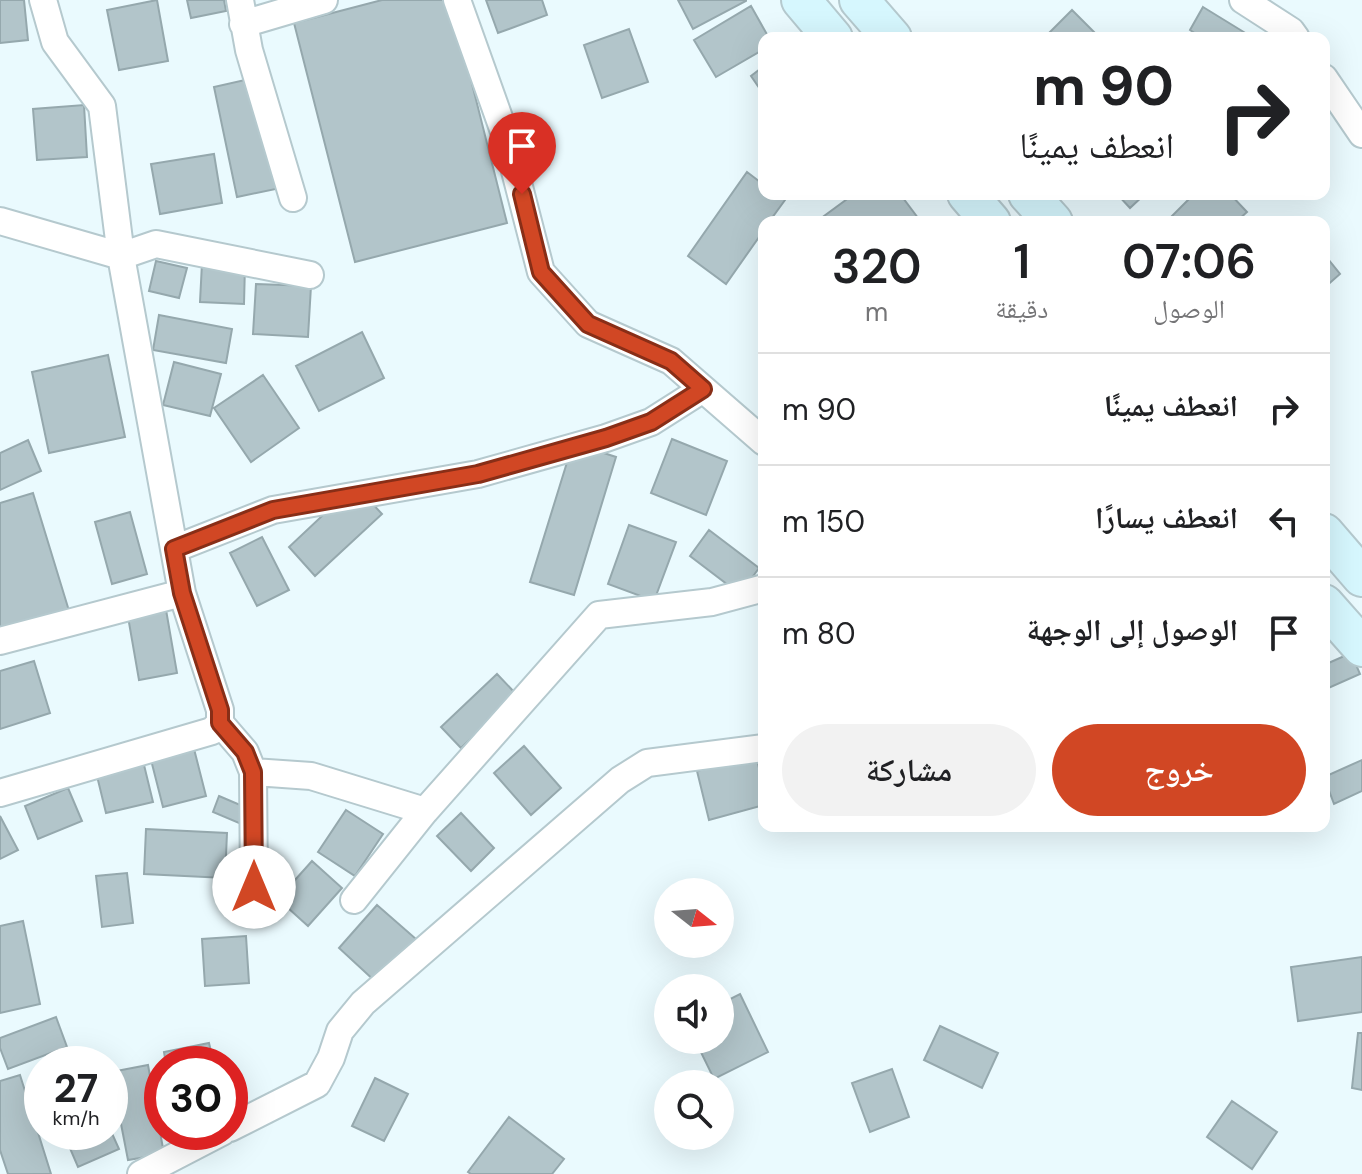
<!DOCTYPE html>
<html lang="ar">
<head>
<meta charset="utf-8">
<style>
	body { margin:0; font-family:"DM Sans","Noto Naskh Arabic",sans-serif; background:#f2f2f2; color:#202124; direction:rtl; height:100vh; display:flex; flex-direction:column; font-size:30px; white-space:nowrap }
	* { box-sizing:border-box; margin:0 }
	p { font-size:26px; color:#757577 }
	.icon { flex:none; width:44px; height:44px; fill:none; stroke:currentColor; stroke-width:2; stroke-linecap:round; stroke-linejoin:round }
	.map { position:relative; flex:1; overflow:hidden; direction:ltr }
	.panel { position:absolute; left:758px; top:216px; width:572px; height:616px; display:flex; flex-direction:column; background:#fff; border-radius:16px; box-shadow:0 8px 32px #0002; direction:rtl }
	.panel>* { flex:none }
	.banner { position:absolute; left:758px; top:32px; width:572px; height:168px; border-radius:16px; box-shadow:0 8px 32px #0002; direction:rtl; background:#fff; color:#202124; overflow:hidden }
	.needle { width:52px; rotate:107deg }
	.controls { position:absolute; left:654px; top:878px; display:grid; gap:16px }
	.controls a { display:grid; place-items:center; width:80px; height:80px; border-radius:50%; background:#fff; box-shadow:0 8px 32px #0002; font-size:40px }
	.speed { position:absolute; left:24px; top:1046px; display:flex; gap:16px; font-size:40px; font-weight:700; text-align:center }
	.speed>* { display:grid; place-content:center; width:104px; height:104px; border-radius:50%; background:#fff; box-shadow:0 8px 32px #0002; line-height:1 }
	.speed small { font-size:20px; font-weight:400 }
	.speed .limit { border:12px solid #d22; background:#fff; color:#111 }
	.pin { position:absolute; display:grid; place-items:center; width:68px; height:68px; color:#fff; margin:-82px -34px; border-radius:50% 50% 50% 0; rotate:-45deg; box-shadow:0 0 8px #0007 }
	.pin .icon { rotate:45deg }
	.me { position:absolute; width:88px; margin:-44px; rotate:0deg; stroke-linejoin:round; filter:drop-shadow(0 0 6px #0008) }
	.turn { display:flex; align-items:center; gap:28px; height:168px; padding:0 24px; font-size:36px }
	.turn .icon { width:104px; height:104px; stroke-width:2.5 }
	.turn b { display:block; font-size:56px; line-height:68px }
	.eta { display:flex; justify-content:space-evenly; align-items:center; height:136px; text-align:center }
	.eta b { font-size:48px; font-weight:600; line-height:56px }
	.cta { display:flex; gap:16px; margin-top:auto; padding:16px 24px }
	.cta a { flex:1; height:92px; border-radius:48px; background:#d14724; color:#fff; font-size:32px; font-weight:600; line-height:92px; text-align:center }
	.cta a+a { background:#f2f2f2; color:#202124 }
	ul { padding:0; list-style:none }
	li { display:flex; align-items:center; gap:24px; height:112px; padding:0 24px; border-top:2px solid #e0e0e0 }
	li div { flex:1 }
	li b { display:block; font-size:30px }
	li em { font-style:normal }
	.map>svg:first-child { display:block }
	.building { fill:#b2c5ca; stroke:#95a8ad; stroke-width:2 }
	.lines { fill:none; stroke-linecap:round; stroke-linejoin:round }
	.street-casing { stroke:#b5c9ce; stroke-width:30 }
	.secondary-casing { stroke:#b5c9ce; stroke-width:42 }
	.street { stroke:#fff; stroke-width:26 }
	.secondary { stroke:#d6f7fe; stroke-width:38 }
	.route-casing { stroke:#882e17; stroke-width:20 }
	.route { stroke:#d14724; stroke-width:14 }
</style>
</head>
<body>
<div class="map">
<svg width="1362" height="1174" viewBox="0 0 1362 1174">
	<rect width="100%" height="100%" fill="#eafafe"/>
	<path class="building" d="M 0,0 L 24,0 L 28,40 L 0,43 Z
		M 157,0 L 168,61 L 119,70 L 107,10 Z
		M 187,0 L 224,0 L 226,11 L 191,18 Z
		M 382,0 L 451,0 L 507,223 L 355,262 L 294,23 Z
		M 486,0 L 542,0 L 547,15 L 498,33 Z
		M 678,0 L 746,0 L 746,1 L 693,29 Z
		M 751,6 L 769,38 L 764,38 L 764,49 L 716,77 L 694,40 Z
		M 1203,7 L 1247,34 L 1245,38 L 1202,38 L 1190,30 Z
		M 1072,10 L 1100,38 L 1044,38 Z
		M 629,29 L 648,82 L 602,98 L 584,45 Z
		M 764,66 L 764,95 L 751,76 Z
		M 267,75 L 290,186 L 237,197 L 214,87 Z
		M 84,105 L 87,157 L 37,160 L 33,109 Z
		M 214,154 L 222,203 L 160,214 L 151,164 Z
		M 747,172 L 764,185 L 764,194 L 777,194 L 785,200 L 769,222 L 764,222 L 764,230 L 726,284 L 688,256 Z
		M 854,194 L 900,194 L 921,222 L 822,222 L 820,219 Z
		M 1117,194 L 1145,194 L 1130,208 Z
		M 1194,194 L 1230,194 L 1247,212 L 1236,222 L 1174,222 L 1170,218 Z
		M 1324,254 L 1340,274 L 1324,288 Z
		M 156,261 L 187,268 L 179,298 L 149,291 Z
		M 202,263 L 245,265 L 244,304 L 200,302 Z
		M 256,284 L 311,286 L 308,337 L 253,334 Z
		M 159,315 L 232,329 L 226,363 L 153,350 Z
		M 362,332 L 384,378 L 319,411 L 296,366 Z
		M 108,355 L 125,437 L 49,453 L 32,372 Z
		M 174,362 L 221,374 L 210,416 L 163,405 Z
		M 263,375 L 299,428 L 251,462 L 214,408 Z
		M 672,439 L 727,461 L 706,515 L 651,493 Z
		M 28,440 L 41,471 L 0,490 L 0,453 Z
		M 573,443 L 616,457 L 574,595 L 530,582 Z
		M 355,485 L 382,514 L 315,576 L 289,547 Z
		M 33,493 L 70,614 L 0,636 L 0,503 Z
		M 130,512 L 147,574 L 112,584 L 95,522 Z
		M 629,525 L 676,542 L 654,601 L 608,584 Z
		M 709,530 L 759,568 L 740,594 L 690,556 Z
		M 262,537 L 289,590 L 257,606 L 230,553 Z
		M 165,604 L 177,673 L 139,680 L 127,611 Z
		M 1351,653 L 1360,674 L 1324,690 L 1324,665 Z
		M 34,661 L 50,713 L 0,729 L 0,671 Z
		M 497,674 L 517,695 L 461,748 L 441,727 Z
		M 193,745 L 206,796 L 163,807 L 150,756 Z
		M 524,746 L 561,788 L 531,815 L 494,773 Z
		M 756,756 L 764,788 L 764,805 L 709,820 L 697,771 Z
		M 1362,760 L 1362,791 L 1334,804 L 1324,777 Z
		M 144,765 L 153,802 L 106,813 L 97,776 Z
		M 68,788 L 82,821 L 38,839 L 25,806 Z
		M 219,796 L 252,810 L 246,826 L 213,812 Z
		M 346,810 L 383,834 L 355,876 L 318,852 Z
		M 461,813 L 494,848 L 471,871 L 437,836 Z
		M 0,816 L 18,850 L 0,859 Z
		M 146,829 L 227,833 L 225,878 L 144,874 Z
		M 312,861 L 342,888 L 308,926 L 278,899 Z
		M 127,873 L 133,923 L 102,927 L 96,876 Z
		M 377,905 L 416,939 L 377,983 L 339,948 Z
		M 23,921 L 40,1004 L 0,1013 L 0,926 Z
		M 246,936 L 249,983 L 205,986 L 202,939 Z
		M 1362,957 L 1362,1012 L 1298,1021 L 1291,967 Z
		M 740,994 L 768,1052 L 714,1079 L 695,1040 L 720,1040 L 720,1004 Z
		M 56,1017 L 67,1047 L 8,1069 L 0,1048 L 0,1038 Z
		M 940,1026 L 998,1053 L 982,1088 L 924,1060 Z
		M 1358,1033 L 1362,1033 L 1362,1090 L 1352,1088 Z
		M 209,1043 L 214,1064 L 166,1064 L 164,1052 Z
		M 148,1065 L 164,1154 L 128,1160 L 111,1072 Z
		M 892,1069 L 909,1117 L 870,1132 L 852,1083 Z
		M 20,1075 L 51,1174 L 8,1174 L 0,1150 L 0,1081 Z
		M 375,1078 L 408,1094 L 384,1141 L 352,1126 Z
		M 1232,1101 L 1277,1132 L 1252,1169 L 1207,1137 Z
		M 509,1117 L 564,1159 L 552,1174 L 471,1174 L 468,1172 Z
		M 110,1129 L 119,1149 L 78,1167 L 63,1132 L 110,1132 Z"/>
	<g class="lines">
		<defs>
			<path id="street" d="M 43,0 L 55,42 L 102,106 L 121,256 L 182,593 L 220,710 L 220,723 L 245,752 L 253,772 L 254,887
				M 240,0 L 249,50 L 293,198
				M 457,0 L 507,140 L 541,272 L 588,324 L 671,361 L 764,442
				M 1243,0 L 1291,31 L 1296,38
				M 243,24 L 324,0
				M 1324,78 L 1362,134
				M 0,221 L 121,256 L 156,244 L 310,275
				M 174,549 L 273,510 L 478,474 L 606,438 L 651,422 L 703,389
				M 0,641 L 182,593
				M 253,772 L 311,776 L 425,811
				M 0,793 L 212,731 L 220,723
				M 354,900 L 425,811 L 599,615 L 712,602 L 764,588
				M 230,1128 L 317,1084 L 331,1058 L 340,1031 L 363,1003 L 620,780 L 647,763 L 764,748
				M 141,1174 L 222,1132"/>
			<path id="secondary" d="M 801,0 L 833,38
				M 859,0 L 892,38
				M 967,194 L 991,222
				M 1028,194 L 1053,222
				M 1324,533 L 1362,577
				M 1324,604 L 1362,647"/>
		</defs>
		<use href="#street" class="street-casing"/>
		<use href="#secondary" class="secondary-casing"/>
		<use href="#street" class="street"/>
		<use href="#secondary" class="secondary"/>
	</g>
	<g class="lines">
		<defs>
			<path id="route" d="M 254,887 L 253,772 L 245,752 L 220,723 L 220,710 L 182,593 L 174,549 L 273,510 L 478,474 L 606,438 L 651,422 L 703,389 L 671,361 L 588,324 L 541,272 L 522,194"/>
		</defs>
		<use href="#route" class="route-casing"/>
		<use href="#route" class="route"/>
	</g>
</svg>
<div class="controls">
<a><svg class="needle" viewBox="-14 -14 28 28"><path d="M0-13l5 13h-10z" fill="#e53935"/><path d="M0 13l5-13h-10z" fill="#757577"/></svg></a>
<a><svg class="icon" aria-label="sound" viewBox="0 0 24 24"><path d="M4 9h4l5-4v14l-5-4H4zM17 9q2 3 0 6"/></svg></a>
<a><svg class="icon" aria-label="search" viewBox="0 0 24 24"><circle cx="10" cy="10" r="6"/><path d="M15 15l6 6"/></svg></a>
</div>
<div class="speed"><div>27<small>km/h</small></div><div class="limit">30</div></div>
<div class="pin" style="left:522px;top:194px;background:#d93025"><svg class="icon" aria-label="arrive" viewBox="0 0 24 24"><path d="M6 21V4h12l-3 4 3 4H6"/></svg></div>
<svg class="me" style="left:254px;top:887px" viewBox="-20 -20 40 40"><circle r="19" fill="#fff"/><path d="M0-13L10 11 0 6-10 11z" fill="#d14724"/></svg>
<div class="banner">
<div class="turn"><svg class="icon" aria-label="right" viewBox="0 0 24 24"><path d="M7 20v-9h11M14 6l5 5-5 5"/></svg><div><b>90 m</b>انعطف يمينًا</div></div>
</div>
<section class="panel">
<div class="eta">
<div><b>07:06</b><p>الوصول</p></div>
<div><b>1</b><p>دقيقة</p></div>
<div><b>320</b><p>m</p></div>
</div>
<ul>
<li><svg class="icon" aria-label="right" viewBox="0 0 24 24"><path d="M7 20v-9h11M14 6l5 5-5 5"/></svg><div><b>انعطف يمينًا</b></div><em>90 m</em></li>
<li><svg class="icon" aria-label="left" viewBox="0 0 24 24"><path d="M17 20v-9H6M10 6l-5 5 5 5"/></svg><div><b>انعطف يسارًا</b></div><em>150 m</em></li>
<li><svg class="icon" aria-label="arrive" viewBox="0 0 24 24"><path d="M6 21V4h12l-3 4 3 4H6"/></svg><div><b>الوصول إلى الوجهة</b></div><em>80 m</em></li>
</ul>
<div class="cta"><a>خروج</a><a>مشاركة</a></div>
</section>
</div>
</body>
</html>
